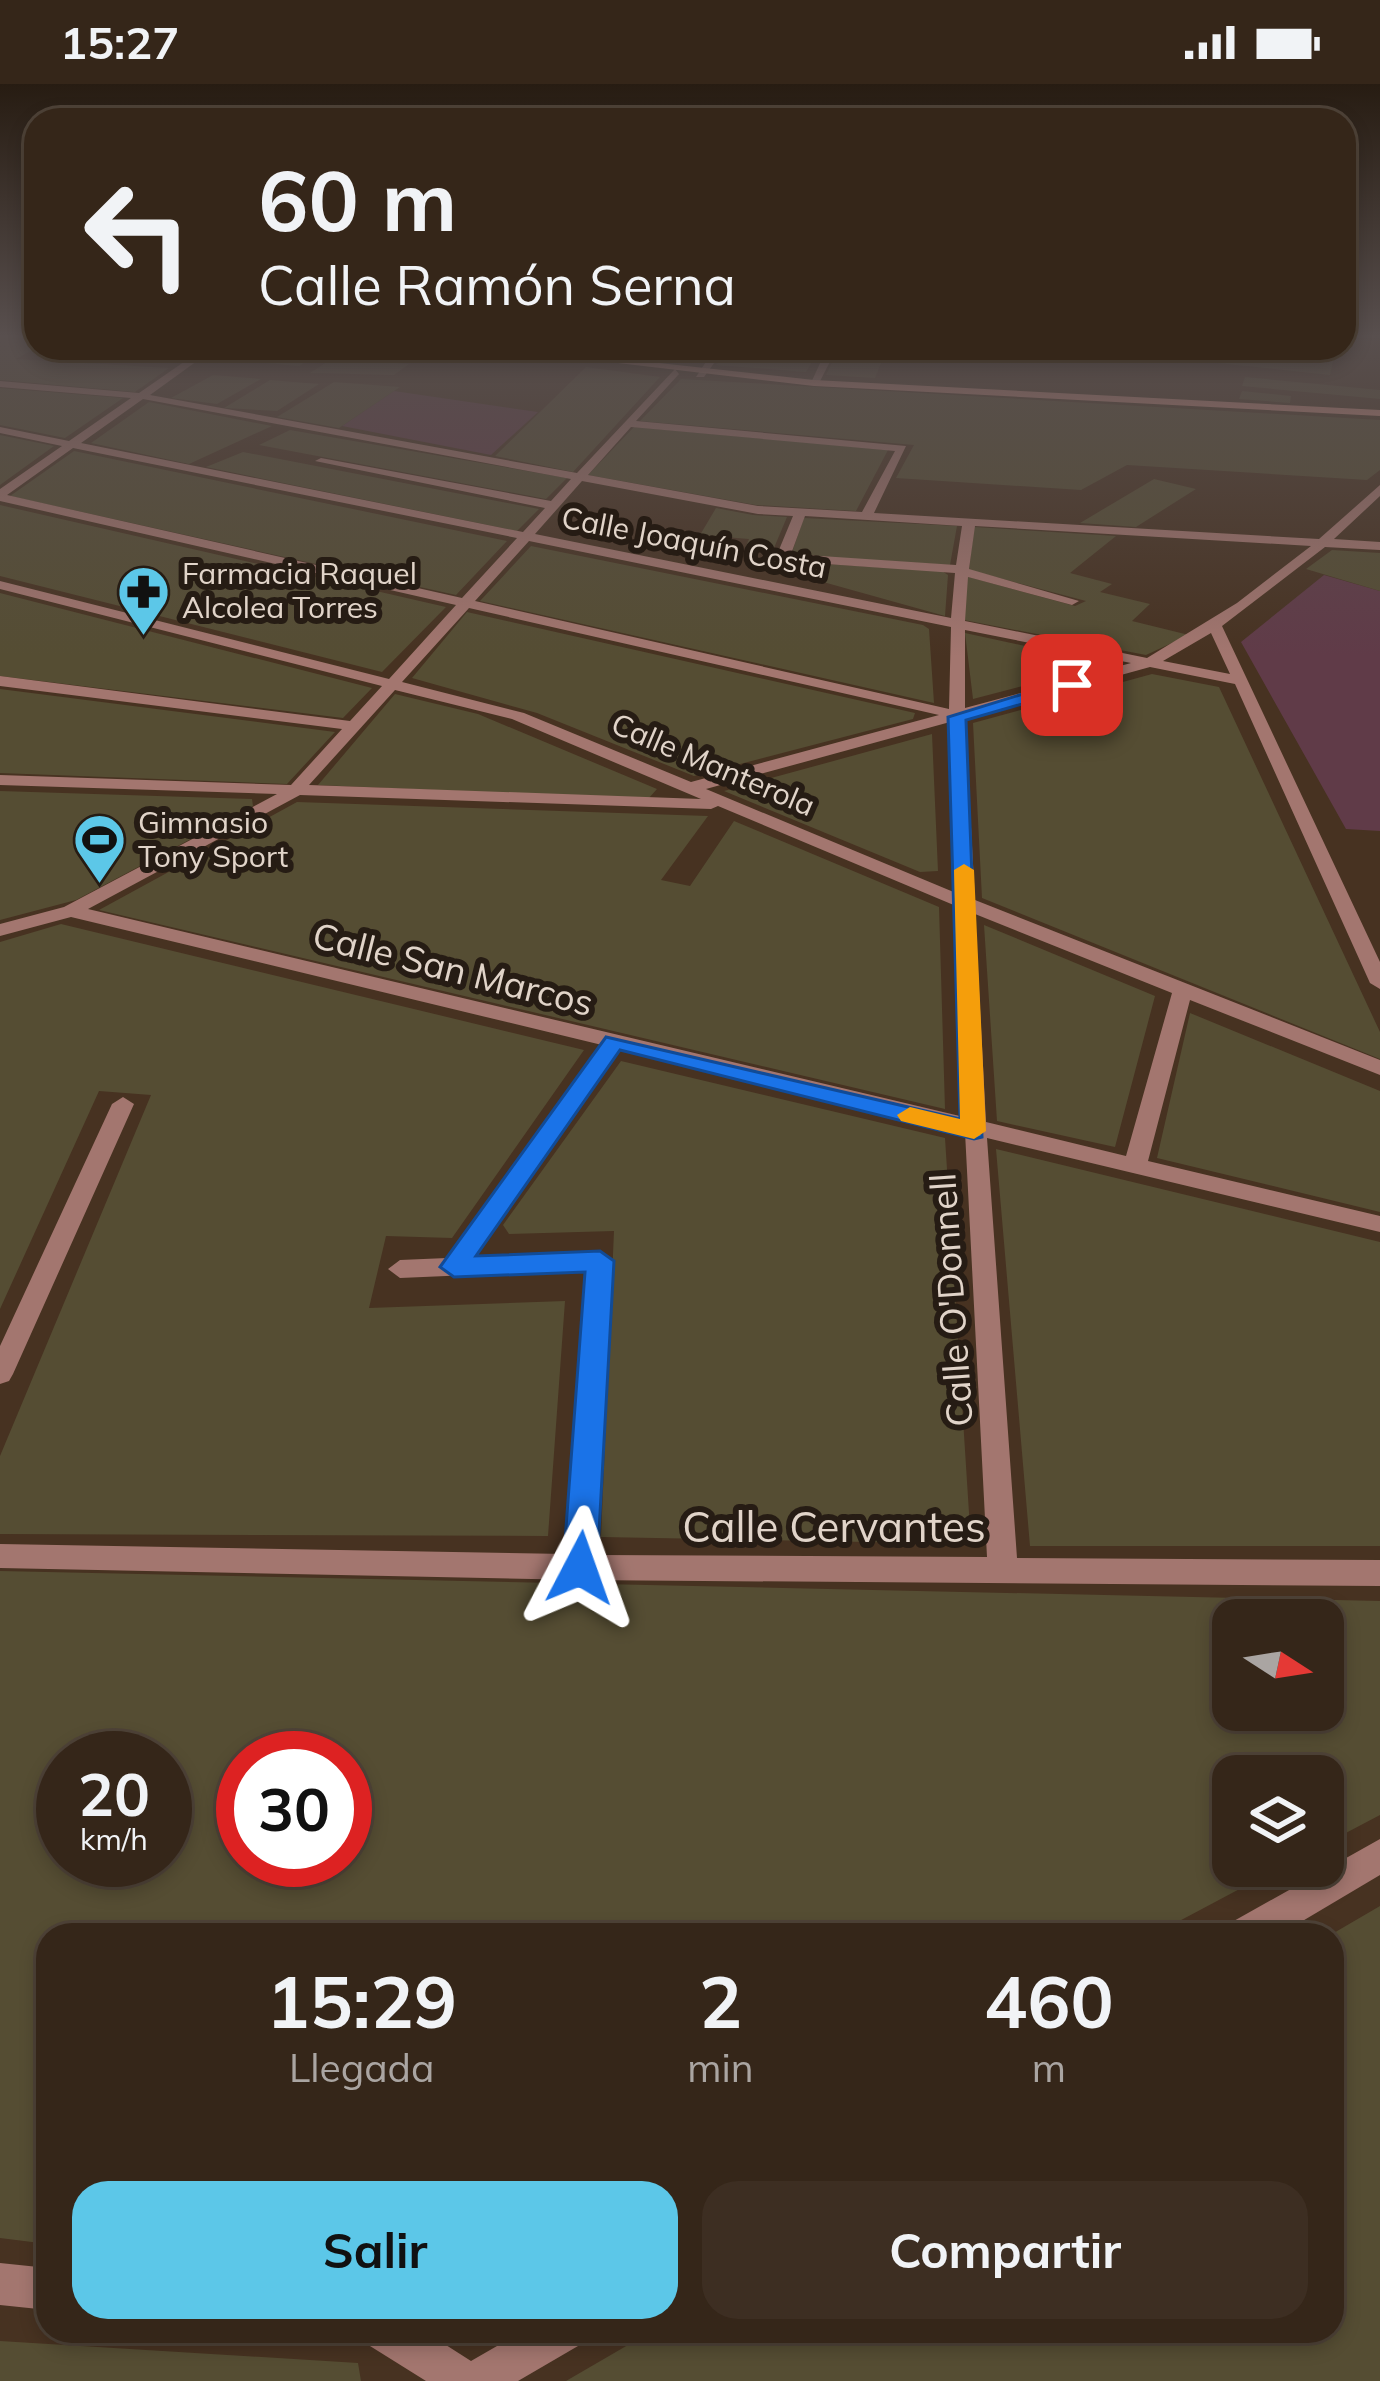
<!DOCTYPE html>
<html lang="es">
<head>
<meta charset="utf-8">
<style>
	body { margin:0; font-family:Mulish,sans-serif; background:#3d2e22; color:#f1f3f6; height:100vh; display:flex; flex-direction:column; font-size:45px; white-space:nowrap }
	* { box-sizing:border-box; margin:0 }
	p { font-size:39px; color:#aaa5a2 }
	.icon { flex:none; width:66px; height:66px; fill:none; stroke:currentColor; stroke-width:2; stroke-linecap:round; stroke-linejoin:round }
	.map { position:relative; flex:1; overflow:hidden }
	.sheet { position:absolute; left:36px; top:1839px; width:1308px; height:420px; display:flex; flex-direction:column; background:#352619; border-radius:36px; box-shadow:0 6px 18px #0003,0 0 0 3px #4f4338 }
	.sheet>* { flex:none }
	.banner { position:absolute; left:24px; top:24px; width:1332px; height:252px; border-radius:36px; box-shadow:0 6px 18px #0003,0 0 0 3px #4f4338; background:#352619; color:#f1f3f6; overflow:hidden }
	.needle { width:78px; rotate:102deg }
	.tools { position:absolute; left:1212px; top:1515px; display:grid; gap:24px }
	.tools a { display:grid; place-items:center; width:132px; height:132px; border-radius:24px; background:#352619; box-shadow:0 6px 18px #0003,0 0 0 3px #4f4338; font-size:60px }
	.speed { position:absolute; left:36px; top:1647px; display:flex; gap:24px; font-size:60px; font-weight:700; text-align:center }
	.speed>* { display:grid; place-content:center; width:156px; height:156px; border-radius:50%; background:#352619; box-shadow:0 6px 18px #0003,0 0 0 3px #4f4338; line-height:1 }
	.speed small { font-size:30px; font-weight:400 }
	.speed .limit { border:18px solid #d22; background:#fff; color:#111 }
	.pin { position:absolute; display:grid; place-items:center; width:102px; height:102px; color:#fff; margin:-51px; border-radius:24px; box-shadow:0 6px 18px #0006 }
	.me { position:absolute; width:132px; margin:-66px; rotate:4deg; stroke-linejoin:round; filter:drop-shadow(0 0 9px #0008) }
	.turn { display:flex; align-items:center; gap:42px; height:252px; padding:0 36px; font-size:54px }
	.turn .icon { width:156px; height:156px; stroke-width:2.5 }
	.turn b { display:block; font-size:84px; line-height:102px }
	.eta { display:flex; justify-content:space-evenly; align-items:center; height:204px; text-align:center }
	.eta b { font-size:72px; font-weight:700; line-height:84px }
	.primary-button { display:flex; gap:24px; margin-top:auto; padding:24px 36px }
	.primary-button a { flex:1; height:138px; border-radius:36px; background:#5cc7e8; color:#111; font-size:48px; font-weight:700; line-height:138px; text-align:center }
	.primary-button a+a { background:#3d2e22; color:#f1f3f6 }
	.status { display:flex; justify-content:space-between; align-items:center; height:84px; padding:0 60px; background:#352619; direction:ltr }
	.status svg { height:33px; fill:currentColor }
	.map>svg:first-child { display:block }
	.green { fill:#603b48 }
	.building { fill:#554d33; fill-rule:evenodd }
	.lines { fill:none; stroke-linecap:round; stroke-linejoin:round }
	.street { fill:#a3766f; fill-rule:evenodd }
	.secondary { fill:#e0998e; fill-rule:evenodd }
	.route { fill:#1a73e8; stroke:#114b97; stroke-width:3 }
	.slow { fill:#f59e0b }
	.labels { text-anchor:middle; stroke-width:12; stroke-linejoin:round; paint-order:stroke }
	.far-street-label { font-size:30px; fill:#e1d4c9; stroke:#261c14 }
	.far-poi-label { font-size:30px; fill:#e1d4c9; stroke:#261c14; text-anchor:start }
	.street-label { font-size:36px; fill:#e1d4c9; stroke:#261c14 }
	.near-street-label { font-size:42px; fill:#e1d4c9; stroke:#261c14 }
</style>
</head>
<body>
<div class="status"><b>15:27</b><svg viewBox="0 0 49 12"><path d="M0 12V9h3v3zM5 12V6h3v6zM10 12V3h3v9zM15 12V0h3v12zM26 1h20v11H26zM47 4h2v5h-2z"/></svg></div>
<div class="map">
<svg width="1380" height="2297" viewBox="0 0 1380 2297">
	<rect width="100%" height="100%" fill="#473221"/>
	<path class="green" d="M 394,307 L 538,328 L 491,371 L 342,342 Z
		M 1324,491 L 1380,507 L 1380,747 L 1346,745 L 1241,558 Z"/>
	<path class="building" d="M 0,250 L 36,250 L 36,264 L 16,275 L 169,284 L 135,308 L 0,296 Z
		M 604,264 L 707,264 L 695,278 Z
		M 729,264 L 820,264 L 806,288 L 716,281 Z
		M 839,264 L 887,264 L 875,294 L 826,291 Z
		M 1077,264 L 1306,264 L 1335,269 L 1330,291 Z
		M 240,265 L 317,271 L 299,282 L 221,275 Z
		M 333,274 L 409,280 L 394,291 L 310,289 Z
		M 586,283 L 660,293 L 573,388 L 495,372 Z
		M 213,291 L 261,295 L 217,320 L 171,314 Z
		M 1245,293 L 1380,306 L 1380,315 L 1242,302 Z
		M 681,295 L 1380,336 L 1380,386 L 1367,396 L 1127,381 L 1081,406 L 896,394 L 914,361 L 640,337 Z
		M 270,296 L 319,300 L 277,327 L 224,324 Z
		M 334,298 L 400,303 L 339,344 L 277,333 Z
		M 0,304 L 123,314 L 65,354 L 0,341 Z
		M 1242,307 L 1291,312 L 1290,319 L 1239,315 Z
		M 149,318 L 272,342 L 189,380 L 91,359 Z
		M 634,343 L 888,366 L 856,427 L 756,421 L 588,391 Z
		M 290,346 L 567,394 L 546,415 L 259,361 Z
		M 0,351 L 54,362 L 0,401 Z
		M 74,367 L 507,457 L 456,511 L 10,412 Z
		M 243,368 L 539,425 L 517,447 L 206,383 Z
		M 1154,395 L 1196,405 L 1136,443 L 1080,439 Z
		M 0,421 L 446,523 L 382,588 L 0,492 Z
		M 716,424 L 753,431 L 787,433 L 774,464 L 746,462 L 749,455 L 700,451 Z
		M 804,434 L 957,442 L 950,481 L 791,471 Z
		M 974,443 L 1116,452 L 1070,489 L 1112,500 L 1100,508 L 1150,520 L 1132,537 L 1189,551 L 1146,571 L 964,536 L 965,492 L 1075,522 L 1086,517 L 969,486 Z
		M 531,462 L 923,541 L 929,545 L 934,619 L 480,517 Z
		M 1332,466 L 1380,469 L 1380,507 L 1306,485 Z
		M 775,477 L 942,487 L 948,491 L 945,532 L 773,484 Z
		M 0,509 L 372,604 L 343,634 L 0,592 Z
		M 467,528 L 915,629 L 913,635 L 694,692 L 537,629 L 412,594 Z
		M 965,549 L 1108,580 L 973,615 Z
		M 1152,590 L 1219,603 L 1380,948 L 1380,975 L 982,814 L 973,639 Z
		M 0,605 L 335,648 L 287,700 L 0,689 Z
		M 395,610 L 478,630 L 657,705 L 648,715 L 318,701 Z
		M 932,650 L 938,787 L 920,788 L 724,707 Z
		M 0,707 L 252,715 L 253,722 L 76,816 L 0,836 Z
		M 297,718 L 708,732 L 661,796 L 690,802 L 734,737 L 939,823 L 945,1025 L 99,826 Z
		M 61,840 L 584,966 L 452,1154 L 386,1152 L 369,1224 L 565,1217 L 548,1452 L 0,1450 L 0,1372 L 151,1011 L 99,1007 L 0,1225 L 0,858 Z
		M 984,841 L 1155,912 L 1115,1063 L 997,1037 Z
		M 1190,929 L 1380,1007 L 1380,1128 L 1157,1074 Z
		M 621,977 L 945,1054 L 971,1460 L 601,1453 L 614,1147 L 509,1150 L 503,1141 Z
		M 996,1065 L 1380,1158 L 1380,1462 L 1030,1462 Z
		M 0,1487 L 1380,1517 L 1380,1731 L 1323,1761 L 1323,1692 L 1233,1692 L 1233,1782 L 1283,1782 L 1153,1851 L 48,1851 L 48,2160 L 0,2154 ZM 1233,1536 L 1323,1536 L 1323,1626 L 1233,1626 ZM 63,1674 L 165,1674 L 165,1776 L 63,1776 ZM 243,1674 L 345,1674 L 345,1776 L 243,1776 Z
		M 1380,1822 L 1380,2297 L 566,2297 L 652,2247 L 1332,2247 L 1332,1850 Z
		M 0,2257 L 358,2279 L 361,2297 L 0,2297 Z"/>
	<g class="lines">
		<path class="street" d="M 204,264 L 215,264 L 150,311 L 577,389 L 675,285 L 679,290 L 636,337 L 906,362 L 874,429 L 1319,455 L 1380,401 L 1380,412 L 1334,455 L 1380,458 L 1380,466 L 1325,463 L 1222,542 L 1380,878 L 1380,905 L 1370,899 L 1235,600 L 1150,583 L 965,634 L 975,816 L 1380,976 L 1380,991 L 1190,916 L 1148,1077 L 1380,1132 L 1380,1148 L 987,1054 L 1017,1474 L 1380,1476 L 1380,1502 L 580,1496 L 0,1484 L 0,1460 L 566,1470 L 587,1186 L 400,1194 L 388,1185 L 400,1176 L 447,1174 L 602,961 L 71,833 L 0,852 L 0,840 L 64,823 L 277,710 L 0,701 L 0,691 L 291,701 L 342,645 L 0,602 L 0,592 L 350,637 L 382,602 L 0,505 L 0,497 L 389,595 L 456,521 L 0,417 L 0,405 L 62,362 L 0,349 L 0,343 L 69,357 L 131,314 L 0,303 L 0,297 L 139,309 ZM 143,315 L 571,395 L 551,417 L 321,374 L 315,377 L 545,424 L 523,448 L 81,359 ZM 631,343 L 895,367 L 862,428 L 758,422 L 588,391 ZM 73,364 L 517,454 L 462,514 L 7,411 ZM 582,397 L 758,430 L 793,432 L 776,473 L 783,477 L 955,489 L 951,534 L 535,450 ZM 805,432 L 962,442 L 956,481 L 791,470 ZM 975,442 L 1311,462 L 1237,519 L 1147,574 L 965,537 L 968,493 L 1072,521 L 1079,517 L 969,485 ZM 529,457 L 951,543 L 949,625 L 475,517 ZM 469,524 L 939,631 L 691,698 L 524,629 L 402,598 ZM 965,546 L 1131,579 L 965,624 ZM 1211,549 L 1230,590 L 1163,577 ZM 395,606 L 512,635 L 701,715 L 309,701 ZM 950,638 L 956,809 L 706,705 ZM 300,711 L 711,725 L 718,722 L 956,822 L 964,1033 L 88,825 ZM 975,830 L 1172,909 L 1126,1072 L 986,1038 ZM 620,965 L 965,1048 L 987,1473 L 595,1471 L 612,1177 L 600,1168 L 474,1173 Z
			M 715,264 L 725,264 L 704,293 L 696,293 Z
			M 827,264 L 837,264 L 818,301 L 810,301 Z
			M 123,1013 L 134,1020 L 13,1290 L 9,1297 L 0,1300 L 0,1262 L 112,1020 Z
			M 1380,1755 L 1380,1791 L 1279,1851 L 1227,1851 L 1232,1838 Z
			M 0,2179 L 48,2184 L 48,2226 L 0,2221 Z
			M 364,2247 L 424,2247 L 471,2277 L 523,2247 L 584,2247 L 578,2262 L 518,2297 L 426,2297 L 370,2262 Z"/>
		<path class="secondary" d="M 490,264 L 522,264 L 814,296 L 1380,326 L 1380,332 L 814,302 Z"/>
	</g>
	<linearGradient id="sky" x2="0" y2="1"><stop stop-color="#271c12"/><stop offset="0.44" stop-color="#584f4e"/><stop offset="1" stop-color="#584f4e" stop-opacity="0"/></linearGradient>
	<rect width="1380" height="572" fill="url(#sky)"/>
	<path class="route" d="M 1072,595 L 1078,604 L 966,636 L 982,1053 L 974,1055 L 620,966 L 476,1172 L 600,1167 L 614,1177 L 597,1484 L 592,1494 L 568,1494 L 563,1484 L 585,1188 L 454,1193 L 440,1183 L 606,953 L 960,1035 L 948,633 Z"/>
	<path class="slow" d="M 964,780 L 974,786 L 986,1047 L 974,1055 L 901,1037 L 897,1031 L 910,1023 L 960,1035 L 954,786 Z"/>
	<defs>
		<symbol id="pharmacy-pin" viewBox="-11 -11 22 30"><path d="M0 17L-7.5 6A9.5 9.5 0 1 1 7.5 6Z" fill="#5cc7e8" stroke="#261c14"/><path d="M-2-6h4v4h4v4h-4v4h-4v-4h-4v-4h4Z" fill="#111"/></symbol>
		<symbol id="stadium-pin" viewBox="-11 -11 22 30"><path d="M0 17L-7.5 6A9.5 9.5 0 1 1 7.5 6Z" fill="#5cc7e8" stroke="#261c14"/><path d="M0-5a6.5 5 0 1 0 0 10a6.5 5 0 1 0 0-10ZM-3.5-1.8h7v3.6h-7Z" fill="#111"/></symbol>
	</defs>
	<g fill-rule="evenodd">
		<use href="#pharmacy-pin" x="114" y="478" width="59" height="81"/>
		<use href="#stadium-pin" x="70" y="726" width="59" height="81"/>
	</g>
	<g class="labels">
		<g class="far-street-label">
			<text transform="translate(694 459) rotate(11)" y="10">Calle Joaquín Costa</text>
			<text transform="translate(713 681) rotate(23)" y="10">Calle Manterola</text>
		</g>
		<g class="far-poi-label">
			<text x="182" y="500">Farmacia Raquel<tspan x="182" dy="34">Alcolea Torres</tspan></text>
			<text x="138" y="749">Gimnasio<tspan x="138" dy="34">Tony Sport</tspan></text>
		</g>
		<g class="street-label">
			<text transform="translate(453 885) rotate(14)" y="13">Calle San Marcos</text>
			<text transform="translate(951 1216) rotate(-94)" y="13">Calle O'Donnell</text>
		</g>
		<g class="near-street-label">
			<text x="834" y="1458">Calle Cervantes</text>
		</g>
	</g>
</svg>
<div class="tools">
<a><svg class="needle" viewBox="-14 -14 28 28"><path d="M0-13l5 13h-10z" fill="#e53935"/><path d="M0 13l5-13h-10z" fill="#aaa5a2"/></svg></a>
<a><svg class="icon" aria-label="layers" viewBox="0 0 24 24"><path d="M12 4l9 5-9 5-9-5zM3 14l9 5 9-5"/></svg></a>
</div>
<div class="speed"><div>20<small>km/h</small></div><div class="limit">30</div></div>
<div class="pin" style="left:1072px;top:601px;background:#d93025"><svg class="icon" aria-label="arrive" viewBox="0 0 24 24"><path d="M6 21V4h12l-3 4 3 4H6"/></svg></div>
<svg class="me" style="left:580px;top:1484px" viewBox="-20 -20 40 40"><path d="M0-17L14 15 0 8-14 15z" fill="#1a73e8" stroke="#fff" stroke-width="4"/></svg>
<div class="banner">
<div class="turn"><svg class="icon" aria-label="left" viewBox="0 0 24 24"><path d="M17 20v-9H6M10 6l-5 5 5 5"/></svg><div><b>60 m</b>Calle Ramón Serna</div></div>
</div>
<section class="sheet">
<div class="eta">
<div><b>15:29</b><p>Llegada</p></div>
<div><b>2</b><p>min</p></div>
<div><b>460</b><p>m</p></div>
</div>
<div class="primary-button"><a>Salir</a><a>Compartir</a></div>
</section>
</div>
</body>
</html>
